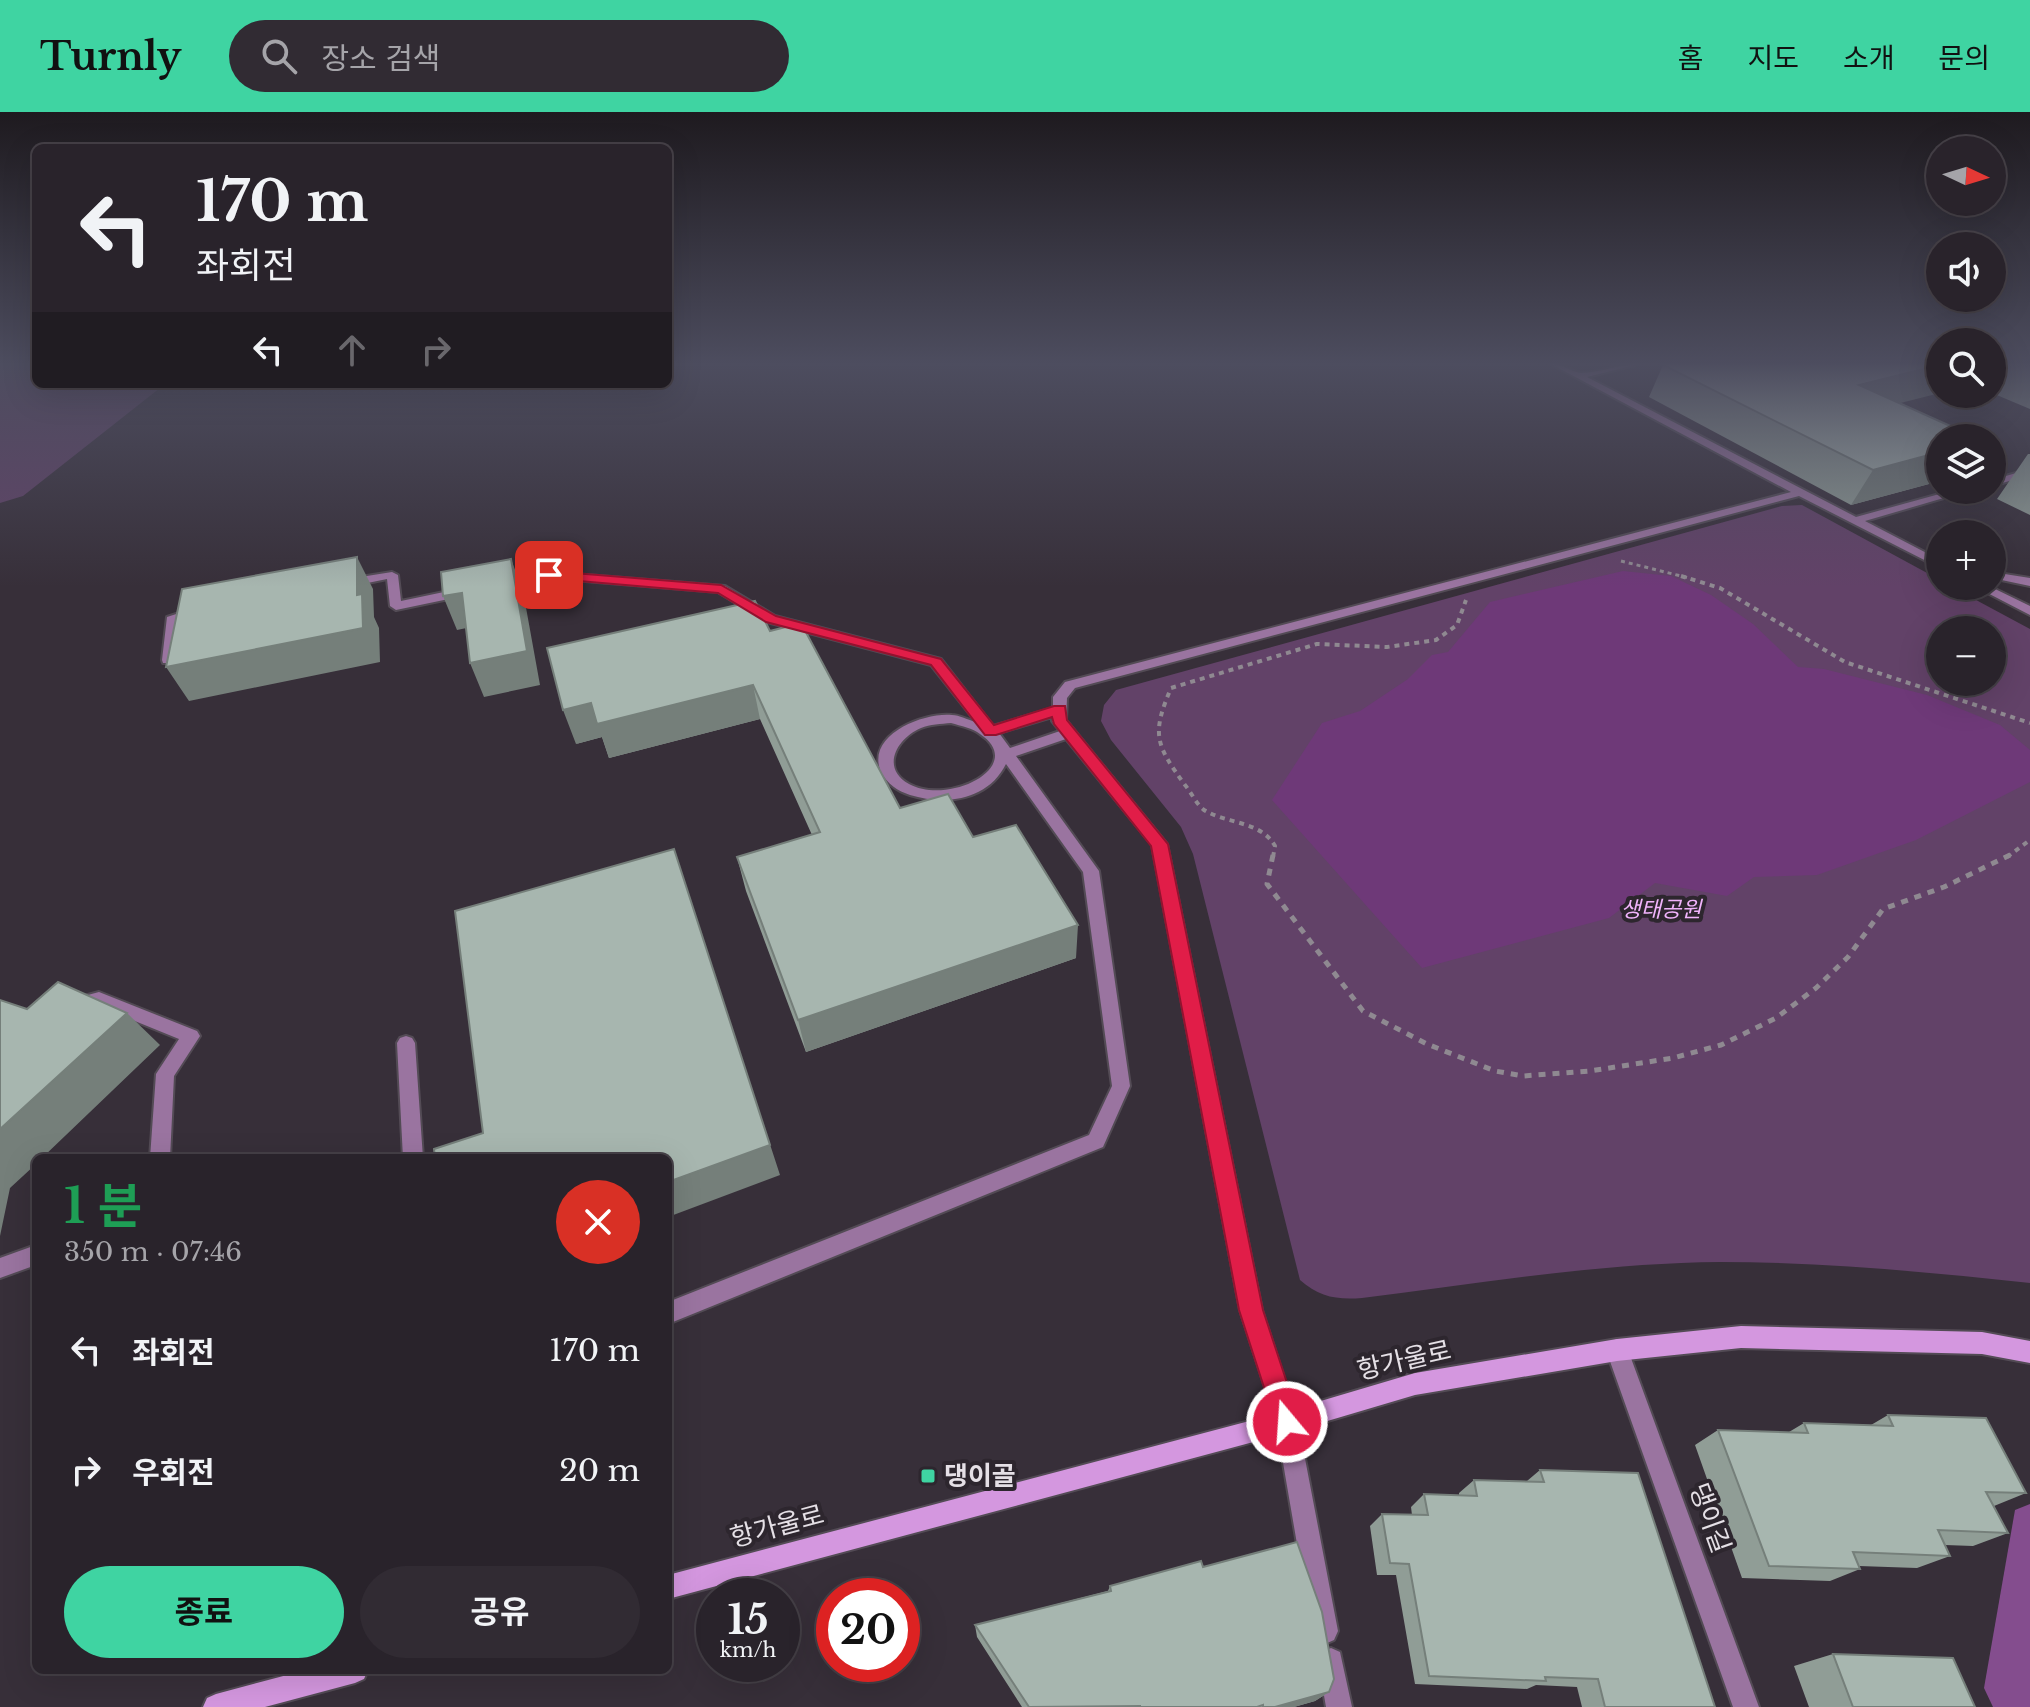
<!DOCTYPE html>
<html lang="ko">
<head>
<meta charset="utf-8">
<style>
	body { margin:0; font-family:"Libre Baskerville","Noto Sans KR",serif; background:#312b33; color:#f1f3f6; height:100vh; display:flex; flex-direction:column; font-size:30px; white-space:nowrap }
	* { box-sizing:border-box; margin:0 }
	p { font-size:26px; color:#a5a4a9 }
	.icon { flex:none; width:44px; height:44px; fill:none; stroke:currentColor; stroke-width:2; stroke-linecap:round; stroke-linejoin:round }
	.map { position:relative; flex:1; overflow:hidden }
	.details { position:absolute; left:32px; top:1042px; width:640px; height:520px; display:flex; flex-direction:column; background:#29232b; border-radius:12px; box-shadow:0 8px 32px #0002,0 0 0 2px #454047 }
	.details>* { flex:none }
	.guide { position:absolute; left:32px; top:32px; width:640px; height:244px; border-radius:12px; box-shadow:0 8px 32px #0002,0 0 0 2px #454047; background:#29232b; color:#f1f3f6; overflow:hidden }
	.needle { width:52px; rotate:94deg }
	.fabs { position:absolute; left:1926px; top:24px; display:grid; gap:16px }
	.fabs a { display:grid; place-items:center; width:80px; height:80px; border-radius:50%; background:#29232b; box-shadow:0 8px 32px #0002,0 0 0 2px #454047; font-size:40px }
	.speed { position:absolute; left:696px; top:1466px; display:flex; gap:16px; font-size:40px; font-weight:700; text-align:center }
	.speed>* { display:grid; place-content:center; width:104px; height:104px; border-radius:50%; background:#29232b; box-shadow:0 8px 32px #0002,0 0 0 2px #454047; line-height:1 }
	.speed small { font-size:20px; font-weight:400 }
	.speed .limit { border:12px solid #d22; background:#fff; color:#111 }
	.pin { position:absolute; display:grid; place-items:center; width:68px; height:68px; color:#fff; margin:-34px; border-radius:16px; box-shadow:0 4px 12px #0006 }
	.me { position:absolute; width:88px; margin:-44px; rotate:342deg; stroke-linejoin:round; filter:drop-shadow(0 0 6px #0008) }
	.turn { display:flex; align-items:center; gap:28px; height:168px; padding:0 32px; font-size:36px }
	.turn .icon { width:104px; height:104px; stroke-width:2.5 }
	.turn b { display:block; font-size:56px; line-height:68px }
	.lanes { display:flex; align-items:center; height:76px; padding:0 32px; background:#0003; justify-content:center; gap:40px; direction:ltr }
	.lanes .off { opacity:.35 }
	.round { display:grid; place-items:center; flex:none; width:84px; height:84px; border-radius:42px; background:#312b33 }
	.head { display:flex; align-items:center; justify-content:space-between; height:136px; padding:0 32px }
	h1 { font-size:48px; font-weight:700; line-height:60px; color:#1e9e55 }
	.primary-button { display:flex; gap:16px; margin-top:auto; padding:16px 32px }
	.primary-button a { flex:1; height:92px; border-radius:48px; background:#3fd4a2; color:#111; font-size:32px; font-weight:700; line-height:92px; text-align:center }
	.primary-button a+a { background:#312b33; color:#f1f3f6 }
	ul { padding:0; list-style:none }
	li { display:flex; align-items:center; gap:24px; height:120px; padding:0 32px }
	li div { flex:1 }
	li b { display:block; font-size:30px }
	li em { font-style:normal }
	header { display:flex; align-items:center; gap:48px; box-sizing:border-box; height:112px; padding:0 40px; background:#3fd4a2; color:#111 }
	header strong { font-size:38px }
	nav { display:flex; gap:44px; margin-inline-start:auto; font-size:28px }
	.search { width:560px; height:72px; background:#312b33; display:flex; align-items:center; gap:20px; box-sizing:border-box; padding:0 28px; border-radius:44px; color:#a5a4a9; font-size:30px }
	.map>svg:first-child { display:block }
	.green { fill:#624268; fill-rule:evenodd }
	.forest { fill:#844d8e }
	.water { fill:#6e3978 }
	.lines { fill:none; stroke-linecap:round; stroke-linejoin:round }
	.service-casing { stroke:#534b55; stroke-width:4 }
	.minor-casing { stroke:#534b55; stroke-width:4 }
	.secondary-casing { stroke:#534b55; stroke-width:4 }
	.path-far2 { stroke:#8f8991; stroke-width:3; stroke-dasharray:4 4; stroke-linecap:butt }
	.path-far1 { stroke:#8f8991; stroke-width:4; stroke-dasharray:5 5; stroke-linecap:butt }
	.path { stroke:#8f8991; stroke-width:5; stroke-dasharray:7 7; stroke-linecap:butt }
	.service { fill:#9a74a0; fill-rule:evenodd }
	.minor { fill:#9a74a0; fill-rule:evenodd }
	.secondary { fill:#d497df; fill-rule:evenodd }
	.wall { fill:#909d96 }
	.shaded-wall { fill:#757f7a }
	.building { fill:#a7b6af; stroke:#757f7a; stroke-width:2 }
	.route { fill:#e11d48; stroke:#92132f; stroke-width:2 }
	.poi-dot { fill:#3fd4a2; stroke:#2d262e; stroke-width:3 }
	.labels { text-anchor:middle; stroke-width:8; stroke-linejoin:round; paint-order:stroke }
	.park-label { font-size:22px; font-style:italic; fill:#f0b3fb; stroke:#2d262e }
	.near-street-label { font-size:26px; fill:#e5e0e6; stroke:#2d262e }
	.near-poi-label { font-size:26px; font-weight:bold; fill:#e5e0e6; stroke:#2d262e; text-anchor:start }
</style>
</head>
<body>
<header>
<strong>Turnly</strong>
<div class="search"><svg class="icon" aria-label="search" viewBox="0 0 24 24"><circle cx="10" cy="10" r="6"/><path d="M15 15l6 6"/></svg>장소 검색</div>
<nav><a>홈</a><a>지도</a><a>소개</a><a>문의</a></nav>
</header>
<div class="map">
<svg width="2030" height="1595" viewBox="0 0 2030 1595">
	<rect width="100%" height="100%" fill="#372f39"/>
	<path class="green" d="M 0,252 L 36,252 L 36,272 L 165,272 L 23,384 L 0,391 Z
		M 1802,393 L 1940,468 L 1940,474 L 1950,474 L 2030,517 L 2030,1171 C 1927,1160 1824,1150 1720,1150 C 1600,1151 1481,1171 1362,1186 C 1337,1188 1319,1185 1300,1168 L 1193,742 L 1181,715 L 1111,628 L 1101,609 L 1104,593 L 1116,578 L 1782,394 ZM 1940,518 L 1992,518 L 1992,570 L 1940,570 Z"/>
	<path class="forest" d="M 2030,1392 L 2030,1595 L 1993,1595 L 1984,1576 L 2015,1398 Z"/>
	<path class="water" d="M 1623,459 L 1671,464 L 1711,483 L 1753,512 L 1798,555 L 1824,557 L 1927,583 L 2000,613 L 2030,638 L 2030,670 L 1916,728 L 1817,763 L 1754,765 L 1727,784 L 1655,771 L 1609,806 L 1422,856 L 1272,688 L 1322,611 L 1360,599 L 1408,567 L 1432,543 L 1448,540 L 1490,490 Z"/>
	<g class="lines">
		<defs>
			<path id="service" d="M 1551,252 C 1563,252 1571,260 1581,261 C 1599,261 1620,252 1639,252 L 1587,265 L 1856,405 L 1954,378 L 1971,378 L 1865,409 L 1940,448 L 1940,456 L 1799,384 L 1075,576 L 1067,586 L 1066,608 L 1167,732 L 1262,1198 L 1298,1310 L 1295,1318 L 1287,1321 L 1279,1318 L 1240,1198 L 1152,733 L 1066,627 L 1016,644 L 1099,759 L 1130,974 L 1103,1035 L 668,1212 L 668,1190 L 1089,1023 L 1112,974 L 1083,760 L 1006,652 C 988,688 946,694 910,683 C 898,679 887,672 881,660 C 865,623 924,600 952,603 C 959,603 968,608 976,610 L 931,553 L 767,510 L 718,480 L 549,466 L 497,477 L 491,473 L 493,471 L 549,460 L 725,474 L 775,504 L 941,547 L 993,614 L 1053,596 L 1053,585 L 1065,570 L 1791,380 ZM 1052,605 L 1052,609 L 1060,619 L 1010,636 L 999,621 ZM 951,611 C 961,614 973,616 980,622 C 1028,654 949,694 909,672 C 880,656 897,626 921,616 C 930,612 941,612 951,611 Z
				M 2030,357 L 2030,363 L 1992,374 L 1992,368 Z
				M 392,460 L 398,463 L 401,489 L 463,476 L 469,480 L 463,484 L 396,498 L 390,494 L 387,467 L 348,475 L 342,471 L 348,467 Z
				M 1992,460 L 2030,466 L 2030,474 L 1992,466 Z
				M 1974,474 L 1989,474 L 2030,494 L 2030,503 Z
				M 195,496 L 199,497 L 199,503 L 179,507 L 174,548 L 173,551 L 163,551 L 162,548 L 167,505 Z
				M 99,880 L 197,919 L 200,924 L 174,964 L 170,1046 L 150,1046 L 156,962 L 179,927 L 98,894 L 79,899 L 73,897 L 70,892 L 73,887 Z
				M 406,924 L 412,926 L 415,931 L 423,1046 L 403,1046 L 397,931 L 400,926 Z
				M 36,1133 L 36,1153 L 0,1166 L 0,1146 Z"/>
			<path id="minor" d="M 1617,1227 L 1625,1230 L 1628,1238 L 1759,1595 L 1733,1595 L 1606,1238 L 1609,1230 Z
				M 1287,1299 L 1295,1302 L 1298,1310 L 1338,1519 L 1334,1528 L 1325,1532 L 1316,1528 L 1312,1519 L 1276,1310 L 1279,1302 Z
				M 1331,1536 L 1340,1540 L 1352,1595 L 1326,1595 L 1318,1549 L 1322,1540 Z"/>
			<path id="secondary" d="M 1741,1214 L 1982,1220 L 2030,1229 L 2030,1251 L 1982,1242 L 1741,1236 L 1617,1249 L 1415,1283 L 1287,1321 L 668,1487 L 668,1463 L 1287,1299 L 1415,1261 L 1617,1227 Z
				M 306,1558 L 368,1558 L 364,1567 L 355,1571 L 265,1595 L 203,1595 L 207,1586 L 216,1582 Z"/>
		</defs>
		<use href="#service" class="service-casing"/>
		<use href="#minor" class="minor-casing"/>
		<use href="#secondary" class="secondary-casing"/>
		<path class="path-far2" d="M 1621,449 L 1689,466"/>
		<path class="path-far1" d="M 1681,464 L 1720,476 L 1845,550 L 2030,611
			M 1273,745 L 1275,734 C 1261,709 1227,712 1204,698 C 1197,693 1191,680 1185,673 C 1156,633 1151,623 1171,576 L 1317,532 L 1387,535 L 1436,528 L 1457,513 L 1466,488
			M 2007,745 L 2030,728"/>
		<path class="path" d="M 1273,743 L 1267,772 L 1363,899 L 1427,932 L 1495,959 L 1523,964 L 1590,959 L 1673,946 L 1721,933 L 1776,906 L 1816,876 L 1848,845 L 1883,797 L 1944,775 L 2010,743"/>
		<use href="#service" class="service"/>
		<use href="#minor" class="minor"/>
		<use href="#secondary" class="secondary"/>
	</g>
	<path class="wall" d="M 1992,252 L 2030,252 L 2030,297 L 1992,281 Z
		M 1663,253 L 1900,291 L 1940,326 L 1940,369 L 1851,393 L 1649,285 Z
		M 2028,342 L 2030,342 L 2030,403 L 1997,387 Z
		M 770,519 L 900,696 L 973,725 L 1076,846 L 806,940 L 746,779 L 737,745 L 812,723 L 760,607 L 609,646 L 602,625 L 576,632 Z
		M 1888,1303 L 2026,1381 L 1994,1394 L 2008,1421 L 1973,1434 L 1945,1433 L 1950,1444 L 1917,1456 L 1859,1454 L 1860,1457 L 1830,1469 L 1742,1466 L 1695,1333 L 1718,1318 L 1789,1320 L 1804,1311 L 1871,1313 Z
		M 1540,1358 L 1715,1595 L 1582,1595 L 1577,1575 L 1536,1573 L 1527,1577 L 1415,1572 L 1396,1463 L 1377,1463 L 1370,1414 L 1382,1402 L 1412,1403 L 1411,1395 L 1424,1382 L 1459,1383 L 1459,1381 L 1474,1368 L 1527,1369 Z
		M 1203,1455 L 1329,1580 L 1315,1589 L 1294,1595 L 1022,1595 L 977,1525 L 975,1513 L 1108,1479 L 1110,1474 Z
		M 1833,1542 L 1975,1595 L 1809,1595 L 1794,1554 Z"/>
	<path class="shaded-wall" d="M 1940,253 L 1940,281 L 1841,306 L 1859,273 Z
		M 1940,340 L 1940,369 L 1851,393 L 1873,358 Z
		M 357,445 L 373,477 L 374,505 L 379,516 L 380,550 L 189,589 L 166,555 L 357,483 Z
		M 511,447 L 523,479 L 540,573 L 484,585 L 470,551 Z
		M 462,481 L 476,514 L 457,518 L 443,484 Z
		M 753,573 L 760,607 L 609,646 L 602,625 L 576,632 L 563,598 L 591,591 Z
		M 674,737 L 780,1063 L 668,1105 L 668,1070 Z
		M 1078,813 L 1076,846 L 806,940 L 798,908 Z
		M 127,901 L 160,933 L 42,1046 L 36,1046 L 36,1052 L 10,1076 L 0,1124 L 0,1017 Z
		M 1329,1580 L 1315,1589 L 1294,1595 L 1275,1595 Z"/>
	<path class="building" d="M 1666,252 L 1940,252 L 1940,253 L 1859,273 L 1977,326 L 1940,326 L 1940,340 L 1873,358 L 1663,253 Z
		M 357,445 L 357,483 L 362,482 L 363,516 L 166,555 L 182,477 Z
		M 511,447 L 527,539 L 470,551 L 462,481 L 443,484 L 441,460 Z
		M 755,489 L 770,519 L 801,511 L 900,696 L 948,682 L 973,725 L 1016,713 L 1078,813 L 798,908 L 737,745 L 820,720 L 753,573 L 597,612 L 591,591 L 563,598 L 547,536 Z
		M 674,737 L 770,1033 L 668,1070 L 668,1046 L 435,1046 L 434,1037 L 483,1021 L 455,799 Z
		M 58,870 L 127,901 L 0,1017 L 0,888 L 27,897 Z
		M 1888,1303 L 1986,1306 L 2026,1381 L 1986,1380 L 2008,1421 L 1938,1418 L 1950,1444 L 1853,1440 L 1860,1457 L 1769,1454 L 1718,1318 L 1808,1321 L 1804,1311 L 1893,1314 Z
		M 1540,1358 L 1638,1361 L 1715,1595 L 1605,1595 L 1598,1567 L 1545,1565 L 1546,1569 L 1429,1564 L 1409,1452 L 1390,1451 L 1382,1402 L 1428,1403 L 1424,1382 L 1477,1384 L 1474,1368 L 1544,1370 Z
		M 1297,1430 L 1322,1500 L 1334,1567 L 1329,1580 L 1275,1595 L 1263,1595 L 1263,1593 L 1257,1595 L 1140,1595 L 1140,1594 L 1029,1595 L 975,1513 L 1111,1479 L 1110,1474 L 1201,1449 L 1203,1455 Z
		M 1833,1542 L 1953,1546 L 1975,1595 L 1853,1595 Z"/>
	<linearGradient id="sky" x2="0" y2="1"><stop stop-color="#1e1a1f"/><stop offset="0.53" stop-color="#4d4d5f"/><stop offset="1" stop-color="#4d4d5f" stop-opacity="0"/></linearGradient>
	<rect width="2030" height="475" fill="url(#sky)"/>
	<path class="route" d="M 549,459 L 721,473 L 776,504 L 941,547 L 994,613 L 1054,594 L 1065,594 L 1067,608 L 1168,732 L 1263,1198 L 1300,1310 L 1296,1319 L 1287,1323 L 1278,1319 L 1239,1198 L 1151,734 L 1054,612 L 1052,605 L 996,623 L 985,623 L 931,553 L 766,510 L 718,481 L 544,466 L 542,463 Z"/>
	<rect class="poi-dot" x="920" y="1356" width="16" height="16" rx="4"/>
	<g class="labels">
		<g class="park-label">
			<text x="1661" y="805">생태공원</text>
		</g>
		<g class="near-street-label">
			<text transform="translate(1404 1248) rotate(-13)" y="9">항가울로</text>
			<text transform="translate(1710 1406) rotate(70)" y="9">댕이길</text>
			<text transform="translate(777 1414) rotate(-15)" y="9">항가울로</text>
		</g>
		<g class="near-poi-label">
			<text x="944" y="1373">댕이골</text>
		</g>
	</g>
</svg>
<div class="fabs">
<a><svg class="needle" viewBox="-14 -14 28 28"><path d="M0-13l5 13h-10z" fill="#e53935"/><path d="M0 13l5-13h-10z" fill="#a5a4a9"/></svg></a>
<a><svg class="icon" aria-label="sound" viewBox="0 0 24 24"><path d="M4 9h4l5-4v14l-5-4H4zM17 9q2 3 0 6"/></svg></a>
<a><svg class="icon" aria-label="search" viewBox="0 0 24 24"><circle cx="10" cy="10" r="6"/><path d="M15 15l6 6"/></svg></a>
<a><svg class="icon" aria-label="layers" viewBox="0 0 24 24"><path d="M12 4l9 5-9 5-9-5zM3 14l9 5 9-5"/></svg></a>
<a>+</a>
<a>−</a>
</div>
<div class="speed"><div>15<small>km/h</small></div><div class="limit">20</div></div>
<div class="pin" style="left:549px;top:463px;background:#d93025"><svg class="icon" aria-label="arrive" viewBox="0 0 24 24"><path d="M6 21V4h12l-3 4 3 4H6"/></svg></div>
<svg class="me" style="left:1287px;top:1310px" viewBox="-20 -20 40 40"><circle r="17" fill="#e11d48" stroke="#fff" stroke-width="3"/><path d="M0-11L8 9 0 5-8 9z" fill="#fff"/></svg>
<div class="guide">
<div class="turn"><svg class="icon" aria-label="left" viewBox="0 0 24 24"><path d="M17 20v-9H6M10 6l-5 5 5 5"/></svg><div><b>170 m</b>좌회전</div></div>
<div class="lanes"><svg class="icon" aria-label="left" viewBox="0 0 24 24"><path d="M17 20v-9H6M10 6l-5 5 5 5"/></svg><svg class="icon off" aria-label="ahead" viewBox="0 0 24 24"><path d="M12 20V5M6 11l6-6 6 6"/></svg><svg class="icon off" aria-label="right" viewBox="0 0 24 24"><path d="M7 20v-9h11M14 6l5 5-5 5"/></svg></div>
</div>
<section class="details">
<div class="head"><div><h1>1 분</h1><p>350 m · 07:46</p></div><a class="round" style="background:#d93025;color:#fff"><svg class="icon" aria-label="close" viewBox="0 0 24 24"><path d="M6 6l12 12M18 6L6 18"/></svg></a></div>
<ul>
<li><svg class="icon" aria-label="left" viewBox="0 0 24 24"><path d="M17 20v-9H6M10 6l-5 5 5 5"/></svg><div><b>좌회전</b></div><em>170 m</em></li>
<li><svg class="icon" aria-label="right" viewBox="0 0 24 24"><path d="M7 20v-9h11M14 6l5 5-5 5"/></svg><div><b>우회전</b></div><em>20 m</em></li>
</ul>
<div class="primary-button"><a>종료</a><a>공유</a></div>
</section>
</div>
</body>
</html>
